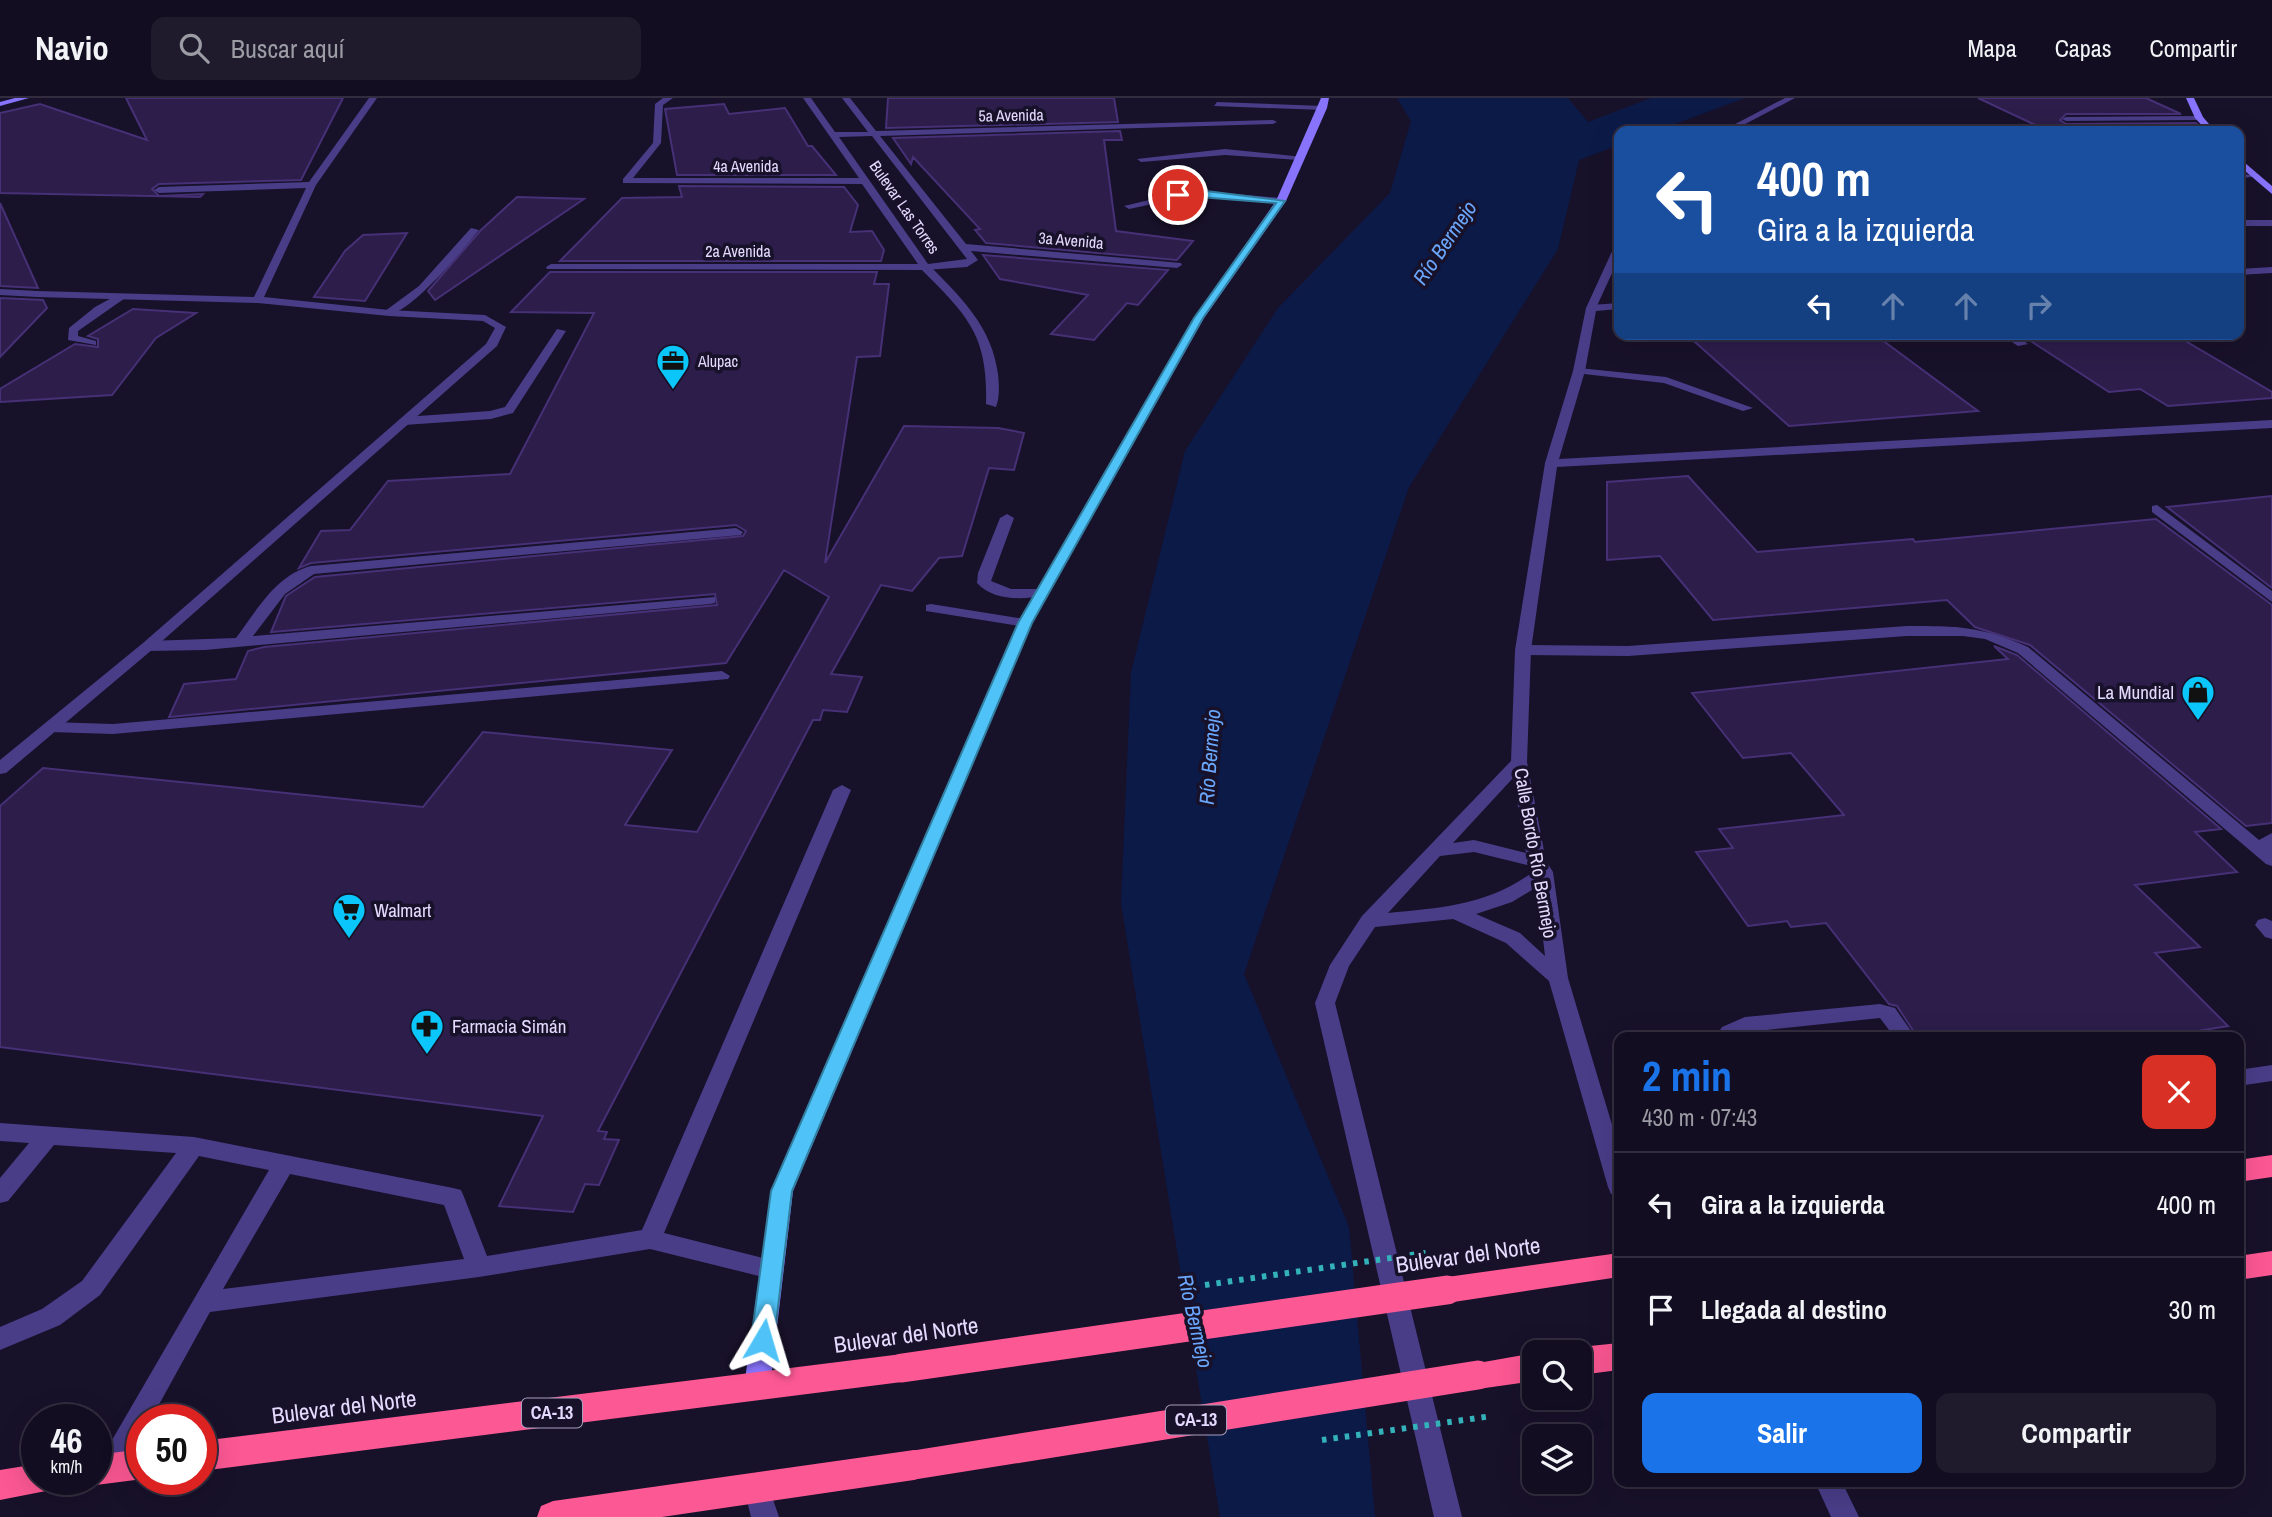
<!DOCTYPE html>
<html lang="es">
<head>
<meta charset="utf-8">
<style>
	body { margin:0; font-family:"Archivo Narrow",sans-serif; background:#1f1b2d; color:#f1f3f6; height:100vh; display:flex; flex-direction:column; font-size:26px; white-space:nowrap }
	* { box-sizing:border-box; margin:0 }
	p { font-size:23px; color:#9c9ca5 }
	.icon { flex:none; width:38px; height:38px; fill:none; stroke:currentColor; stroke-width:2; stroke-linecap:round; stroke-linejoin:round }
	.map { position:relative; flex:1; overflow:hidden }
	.details { position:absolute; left:1614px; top:934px; width:630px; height:455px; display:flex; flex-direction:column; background:#120d20; border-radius:14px; box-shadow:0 7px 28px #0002,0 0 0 2px #312d3e }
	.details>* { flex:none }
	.banner { position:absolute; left:1614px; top:28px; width:630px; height:214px; border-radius:14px; box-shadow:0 7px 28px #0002,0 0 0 2px #312d3e; background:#1a4fa0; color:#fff; overflow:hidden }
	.tools { position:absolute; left:1522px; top:1242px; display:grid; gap:14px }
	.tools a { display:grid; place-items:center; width:70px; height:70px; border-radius:14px; background:#120d20; box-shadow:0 7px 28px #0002,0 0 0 2px #312d3e; font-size:35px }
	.speed { position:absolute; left:21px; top:1306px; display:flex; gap:14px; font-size:35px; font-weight:700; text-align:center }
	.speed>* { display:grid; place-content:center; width:91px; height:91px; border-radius:50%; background:#120d20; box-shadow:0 7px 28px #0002,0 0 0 2px #312d3e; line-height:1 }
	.speed small { font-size:18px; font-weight:400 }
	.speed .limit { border:10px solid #d22; background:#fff; color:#111 }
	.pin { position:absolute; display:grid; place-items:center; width:60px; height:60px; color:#fff; margin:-30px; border:4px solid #fff; border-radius:50%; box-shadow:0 2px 7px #0007 }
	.me { position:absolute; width:77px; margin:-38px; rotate:7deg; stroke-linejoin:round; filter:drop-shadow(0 0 5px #0008) }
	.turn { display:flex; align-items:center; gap:24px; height:147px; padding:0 28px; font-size:32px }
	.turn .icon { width:91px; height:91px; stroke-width:2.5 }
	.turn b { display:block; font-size:49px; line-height:60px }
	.lanes { display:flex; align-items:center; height:66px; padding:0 28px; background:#0003; justify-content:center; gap:35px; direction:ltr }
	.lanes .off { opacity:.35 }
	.round { display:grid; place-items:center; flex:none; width:74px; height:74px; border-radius:14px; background:#1f1b2d }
	.headline { display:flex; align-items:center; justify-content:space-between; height:119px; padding:0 28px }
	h1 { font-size:42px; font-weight:700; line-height:52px; color:#1a73e8 }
	.action { display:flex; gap:14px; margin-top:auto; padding:14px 28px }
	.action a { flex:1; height:80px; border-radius:14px; background:#1a73e8; color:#fff; font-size:28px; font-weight:700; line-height:80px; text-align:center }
	.action a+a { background:#1f1b2d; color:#f1f3f6 }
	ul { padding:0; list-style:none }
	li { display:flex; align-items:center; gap:21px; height:105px; padding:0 28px; border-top:2px solid #312d3e }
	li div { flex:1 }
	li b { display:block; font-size:26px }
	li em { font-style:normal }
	header { display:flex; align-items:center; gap:42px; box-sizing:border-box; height:98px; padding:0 35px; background:#120d20; border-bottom:2px solid #312d3e }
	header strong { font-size:33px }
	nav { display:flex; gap:38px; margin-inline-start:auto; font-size:24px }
	.search { width:490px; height:63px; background:#1f1b2d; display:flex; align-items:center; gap:18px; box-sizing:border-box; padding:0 24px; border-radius:14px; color:#9c9ca5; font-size:26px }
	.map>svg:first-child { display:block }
	.water { fill:#0c1a48 }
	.building { fill:#2c1d4a; stroke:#463076; stroke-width:2 }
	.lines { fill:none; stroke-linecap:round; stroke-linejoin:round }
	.lane { fill:#493d88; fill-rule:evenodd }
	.street { fill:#493d88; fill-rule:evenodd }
	.secondary { fill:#8773fc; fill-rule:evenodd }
	.highway { fill:#fc5893; fill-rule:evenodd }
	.path-bridge { stroke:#33b2ba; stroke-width:6; stroke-dasharray:4.5 7; stroke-linecap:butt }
	.highway-bridge { stroke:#fc5893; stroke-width:29 }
	.route { fill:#4fc3f7; stroke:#337fa1; stroke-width:2 }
	.labels { text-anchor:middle; stroke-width:7; stroke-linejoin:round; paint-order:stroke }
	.far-street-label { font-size:16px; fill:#e3dafe; stroke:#18112a }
	.far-poi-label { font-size:16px; fill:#e3dafe; stroke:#18112a; text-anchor:start }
	.shield { fill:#18112a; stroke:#a69ebe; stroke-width:2 }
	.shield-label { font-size:18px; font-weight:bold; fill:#e3dafe }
	.poi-label { font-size:19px; fill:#e3dafe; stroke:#18112a; text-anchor:start }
	.street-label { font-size:19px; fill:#e3dafe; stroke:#18112a }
	.water-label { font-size:21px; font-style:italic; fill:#6aa7fc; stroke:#18112a }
	.near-street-label { font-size:23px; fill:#e3dafe; stroke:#18112a }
</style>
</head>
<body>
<header>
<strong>Navio</strong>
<div class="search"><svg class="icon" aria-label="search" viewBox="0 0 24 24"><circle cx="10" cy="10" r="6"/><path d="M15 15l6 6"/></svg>Buscar aquí</div>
<nav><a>Mapa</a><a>Capas</a><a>Compartir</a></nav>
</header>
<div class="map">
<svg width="2272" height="1419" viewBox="0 0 2272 1419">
	<rect width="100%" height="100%" fill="#18112a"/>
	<path class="water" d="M 1397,0 L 1568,0 L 1588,24 L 1651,0 L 1745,0 L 1656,33 L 1619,33 L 1619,47 L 1579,62 L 1558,151 L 1409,389 L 1244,876 L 1349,1129 L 1375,1419 L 1220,1419 L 1121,805 L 1131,575 L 1185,353 L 1278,210 L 1390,95 L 1411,23 Z"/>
	<path class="building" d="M 126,0 L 343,0 L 301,82 L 159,86 L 152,91 L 159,98 L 203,96 L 200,99 L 0,95 L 0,15 L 40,6 L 147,42 Z
		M 888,0 L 1114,0 L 1118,24 L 886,30 Z
		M 1978,0 L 2146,0 L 2181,16 L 2066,16 L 2060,22 L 2066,26 L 2196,25 L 2204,33 L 2048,33 Z
		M 724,6 L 729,16 L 785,10 L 808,48 L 812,48 L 836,77 L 677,77 L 665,11 Z
		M 1120,33 L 1122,42 L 1104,42 L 1116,133 L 1193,143 L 1177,162 L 986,145 L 975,132 L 980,131 L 913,59 L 911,66 L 893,40 Z
		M 679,88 L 844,89 L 858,107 L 850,134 L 872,133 L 884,152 L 881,163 L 560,163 L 622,100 L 682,99 Z
		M 517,99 L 584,101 L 435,202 L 428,193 L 481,132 Z
		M 0,105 L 38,190 L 0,188 Z
		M 407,135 L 365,203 L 314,199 L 345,153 L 363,137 Z
		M 983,157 L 1168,172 L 1138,207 L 1127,205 L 1094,242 L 1051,236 L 1088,197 L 1000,181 Z
		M 550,174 L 877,174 L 874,186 L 889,186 L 880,258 L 857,259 L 825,465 L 904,328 L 998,330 L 1024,335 L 1014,372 L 989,370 L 962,458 L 939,460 L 912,493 L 881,487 L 831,576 L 862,579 L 847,614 L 823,612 L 820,622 L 813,622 L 598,1033 L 607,1034 L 604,1041 L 619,1042 L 599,1087 L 585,1086 L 573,1114 L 499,1108 L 543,1018 L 0,949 L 0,708 L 43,670 L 423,709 L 483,634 L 672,652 L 625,727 L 697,734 L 829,499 L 784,472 L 726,565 L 169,619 L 184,586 L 236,581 L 248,553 L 264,549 L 717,507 L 715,496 L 271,534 L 286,498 L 315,479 L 743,438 L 746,433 L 736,427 L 311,465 L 299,470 L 321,433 L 350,432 L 388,383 L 510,376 L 594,215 L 511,214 Z
		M 0,200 L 43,202 L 47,210 L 0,259 Z
		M 133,211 L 196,215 L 156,240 L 112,297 L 0,304 L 0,291 L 75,246 L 98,249 L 98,241 L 88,238 Z
		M 1686,236 L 1874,236 L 1978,313 L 1789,328 Z
		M 2020,236 L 2151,236 L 2161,243 L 2182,241 L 2272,294 L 2272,300 L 2168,308 L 2140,291 L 2109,294 Z
		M 1688,378 L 1757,454 L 1913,441 L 1915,444 L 2156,421 L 2272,507 L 2272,725 L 2246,728 L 2030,547 L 1975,529 L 1947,502 L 1713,522 L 1660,458 L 1607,462 L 1607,384 Z
		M 2272,398 L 2272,490 L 2167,409 Z
		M 1994,548 L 2017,557 L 2221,731 L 2195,734 L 2237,774 L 2135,787 L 2200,849 L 2155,855 L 2228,928 L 2155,940 L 1918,940 L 1897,908 L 1889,906 L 1826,825 L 1791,829 L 1787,823 L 1748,828 L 1696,754 L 1733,750 L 1719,731 L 1844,717 L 1791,655 L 1743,660 L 1692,595 L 2008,561 Z"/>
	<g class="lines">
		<path class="lane" d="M 1785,0 L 1795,0 L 1732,33 L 1722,33 Z
			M 1217,4 L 1323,8 L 1327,10 L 1323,12 L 1214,8 Z
			M 2202,18 L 2199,22 L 2066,23 L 2062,21 L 2066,19 Z
			M 1225,51 L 1303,59 L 1299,62 L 1225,57 L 1141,64 L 1137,61 Z
			M 2238,75 L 2256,78 L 2238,81 Z
			M 1191,92 L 1281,100 L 1286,103 L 1281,106 L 1191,98 L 1129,111 L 1124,108 Z
			M 471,130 L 479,132 C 464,151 408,219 385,217 L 385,213 L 419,188 Z
			M 1619,146 L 1619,160 L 1596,210 L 1587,212 L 1586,210 L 1614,149 Z
			M 921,167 L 929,167 C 961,199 992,229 998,276 C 999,286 1000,299 996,309 L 986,306 C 988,237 968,218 921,171 Z
			M 0,191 L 37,193 L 42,196 L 37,199 L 0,197 Z
			M 119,196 L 128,198 L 78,233 L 78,238 L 96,243 L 96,247 L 68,242 L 69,230 L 95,209 Z
			M 557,231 L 566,233 L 513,315 L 491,321 L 404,327 L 398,323 L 404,319 L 490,313 L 505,309 Z
			M 2000,236 L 2013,236 L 2028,246 L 2018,248 Z
			M 1579,270 L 1666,279 L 1753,310 L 1743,313 L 1664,285 L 1575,275 L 1573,273 Z
			M 2157,407 L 2272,493 L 2272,504 L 2152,414 L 2152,408 Z
			M 1007,416 L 1014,420 L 991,483 L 1011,491 L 1046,491 L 1046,497 C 1024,502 993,503 977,485 L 978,475 L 1000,420 Z
			M 736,430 L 743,434 L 741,437 L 314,476 L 285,496 L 253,538 L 715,499 L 715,505 L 710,506 L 205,552 L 148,553 L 140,548 L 148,543 L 236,540 C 257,512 276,477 311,468 Z
			M 931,506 L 1025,521 L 1032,525 L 1025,529 L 926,513 L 926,507 Z
			M 1907,528 C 1959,528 1980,528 2028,549 L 2259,742 L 2272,735 L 2272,768 L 2266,766 L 2018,555 L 1985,541 L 1963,538 L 1907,538 L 1628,558 L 1523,557 L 1515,552 L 1523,547 L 1628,548 Z
			M 722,573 L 730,578 L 728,581 L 113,636 L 50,634 L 42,629 L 50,624 L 113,626 Z
			M 842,687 L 851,692 L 664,1135 L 779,1164 L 783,1171 L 779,1178 L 771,1181 L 650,1151 L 479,1179 L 210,1214 L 151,1321 L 142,1321 L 142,1338 L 119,1379 L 110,1383 L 101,1379 L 97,1370 L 101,1361 L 269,1072 L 199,1058 L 100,1197 L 60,1227 L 0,1252 L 0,1229 L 42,1211 L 82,1183 L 176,1055 L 54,1047 L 8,1103 L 0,1105 L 0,1080 L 29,1045 L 0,1043 L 0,1025 L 194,1039 L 453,1090 L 461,1092 L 464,1099 L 487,1158 L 642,1132 L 833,692 ZM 290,1076 L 444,1107 L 464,1161 L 223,1191 Z
			M 2265,820 L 2272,823 L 2272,841 L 2265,839 L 2255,827 L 2258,822 Z
			M 1880,906 L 1895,910 L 1916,940 L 1895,940 L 1880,920 L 1748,934 L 1736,940 L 1715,940 L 1722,929 L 1745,919 Z
			M 2272,967 L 2272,983 L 2238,988 L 2238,972 Z"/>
		<path class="street" d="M 369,0 L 377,0 L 316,87 L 264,199 L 389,212 L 485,217 L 506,229 L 497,248 L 153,551 L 6,675 L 0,676 L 0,662 L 143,545 L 486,246 L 495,230 L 483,223 L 389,218 L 258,205 L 37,199 L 32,196 L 37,193 L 254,199 L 306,90 L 159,95 L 154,92 L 159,89 L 309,84 Z
			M 663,0 L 673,0 L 663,7 L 661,45 L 633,80 L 859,80 L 803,0 L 811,0 L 835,34 L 868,34 L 842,0 L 850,0 L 876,33 L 1273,22 L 1277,24 L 1273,26 L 880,38 L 966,146 L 1181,165 L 1182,167 L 1177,170 L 971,153 L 978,162 L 967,169 L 925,172 L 547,171 L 546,169 L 551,166 L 918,166 L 862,86 L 623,85 L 623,81 L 653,45 L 655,6 ZM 872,38 L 967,161 L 928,166 L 839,39 Z
			M 2238,122 L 2272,122 L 2272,128 L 2238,128 Z
			M 2272,169 L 2272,175 L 2238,177 L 2238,171 Z
			M 1619,205 L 1619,211 L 1596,213 L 1585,273 L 1559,361 L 2272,322 L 2272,330 L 1557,369 L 1531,552 L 1527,664 L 1546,763 L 1553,774 L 1568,880 L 1619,1050 L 1619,1098 L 1611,1096 L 1608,1089 L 1549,883 L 1506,845 L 1453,821 L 1375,829 L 1349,868 L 1335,905 L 1462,1419 L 1434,1419 L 1315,905 L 1330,867 L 1362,818 L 1511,663 L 1515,552 L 1545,365 L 1573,273 L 1586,210 L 1591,207 ZM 1513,680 L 1526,755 L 1474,742 L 1453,745 ZM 1474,754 L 1531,768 L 1534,773 C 1490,807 1441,810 1388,815 L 1440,758 ZM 1537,789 L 1545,858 L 1520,835 L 1476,816 L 1512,804 Z
			M 757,1377 L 766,1381 L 779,1419 L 751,1419 L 744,1390 L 748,1381 Z
			M 1815,1384 L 1842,1384 L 1859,1419 L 1831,1419 Z"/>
		<path class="secondary" d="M 15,0 L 29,0 L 0,8 L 0,4 Z
			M 1321,0 L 1329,0 L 1327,10 L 1286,103 L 1204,220 L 1032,525 L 793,1093 L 770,1289 L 766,1297 L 757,1301 L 748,1297 L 744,1289 L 771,1093 L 1018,525 L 1194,220 L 1276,103 Z
			M 2186,0 L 2194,0 L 2203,19 L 2215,33 L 2207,33 L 2195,20 Z
			M 2238,59 L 2272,88 L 2272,96 L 2238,67 Z"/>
		<path class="highway" d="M 2272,1057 L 2272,1079 L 2238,1084 L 2238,1062 Z
			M 2272,1153 L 2272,1177 L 2238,1182 L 2238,1158 Z
			M 1619,1155 L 1619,1179 L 1447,1205 L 1437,1201 L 1433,1192 L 1437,1183 L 1447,1179 Z
			M 1619,1245 L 1619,1272 L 1580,1277 L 1580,1255 L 1569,1255 L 1580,1249 Z
			M 1535,1255 L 1535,1283 L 1478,1291 L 1467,1287 L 1463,1277 L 1467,1267 Z
			M 902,1256 L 913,1260 L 917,1270 L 913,1280 L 902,1284 L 201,1373 L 201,1343 Z
			M 142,1351 L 143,1381 L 96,1387 L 85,1383 L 96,1381 L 96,1357 Z
			M 914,1352 L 925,1356 L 930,1367 L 925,1378 L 914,1382 L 662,1419 L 537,1419 L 541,1408 L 553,1403 Z
			M 37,1366 L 37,1381 L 56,1381 L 51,1392 L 0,1402 L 0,1372 Z"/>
		<path class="path-bridge" d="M 1205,1187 L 1432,1154
			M 1322,1342 L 1492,1318"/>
		<path class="highway-bridge" d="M 902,1270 L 1447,1192
			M 914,1367 L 1478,1277"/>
	</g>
	<path class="route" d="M 1206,93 L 1285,103 L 1203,220 L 1032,525 L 792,1093 L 774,1242 L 771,1249 L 763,1252 L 755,1249 L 751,1242 L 771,1093 L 1018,525 L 1194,220 L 1276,105 L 1174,97 Z"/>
	<defs>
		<symbol id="office-pin" viewBox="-11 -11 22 30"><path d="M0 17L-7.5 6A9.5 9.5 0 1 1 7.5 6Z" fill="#0ac6fb" stroke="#18112a"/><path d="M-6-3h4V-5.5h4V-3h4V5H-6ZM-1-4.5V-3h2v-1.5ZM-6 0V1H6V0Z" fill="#111"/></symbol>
		<symbol id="shop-pin" viewBox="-11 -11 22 30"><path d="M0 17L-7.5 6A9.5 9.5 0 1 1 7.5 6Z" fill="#0ac6fb" stroke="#18112a"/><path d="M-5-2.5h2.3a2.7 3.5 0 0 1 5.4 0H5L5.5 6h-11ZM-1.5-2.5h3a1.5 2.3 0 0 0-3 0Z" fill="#111"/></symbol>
		<symbol id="supermarket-pin" viewBox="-11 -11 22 30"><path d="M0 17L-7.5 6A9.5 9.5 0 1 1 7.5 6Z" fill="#0ac6fb" stroke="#18112a"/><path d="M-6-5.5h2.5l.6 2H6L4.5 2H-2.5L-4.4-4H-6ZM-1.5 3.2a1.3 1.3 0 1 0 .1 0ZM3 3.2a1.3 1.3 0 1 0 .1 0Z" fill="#111"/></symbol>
		<symbol id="pharmacy-pin" viewBox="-11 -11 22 30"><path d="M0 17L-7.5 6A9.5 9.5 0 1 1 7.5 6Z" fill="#0ac6fb" stroke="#18112a"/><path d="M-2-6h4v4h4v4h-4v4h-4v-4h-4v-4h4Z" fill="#111"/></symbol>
	</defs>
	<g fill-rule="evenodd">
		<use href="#office-pin" x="654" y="244" width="38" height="52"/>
		<use href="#shop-pin" x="2179" y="575" width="38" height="52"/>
		<use href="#supermarket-pin" x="330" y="793" width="38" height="52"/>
		<use href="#pharmacy-pin" x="408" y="909" width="38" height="52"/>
	</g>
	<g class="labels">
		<g class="far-street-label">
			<text transform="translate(1011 17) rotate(-1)" y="6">5a Avenida</text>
			<text x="746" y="74">4a Avenida</text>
			<text transform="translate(905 109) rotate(55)" y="6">Bulevar Las Torres</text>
			<text transform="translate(1071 142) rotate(5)" y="6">3a Avenida</text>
			<text x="738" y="159">2a Avenida</text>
		</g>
		<g class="far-poi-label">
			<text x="698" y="269">Alupac</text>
		</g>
		<g class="shield">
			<rect x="522" y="1300.5" width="60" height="29" rx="5"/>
			<rect x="1166" y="1307.5" width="60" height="29" rx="5"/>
		</g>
		<g class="shield-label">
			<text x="552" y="1321">CA-13</text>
			<text x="1196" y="1328">CA-13</text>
		</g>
		<g class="poi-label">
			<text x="2174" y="601" text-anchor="end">La Mundial</text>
			<text x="374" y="819">Walmart</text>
			<text x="452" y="935">Farmacia Simán</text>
		</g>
		<g class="street-label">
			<text transform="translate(1536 755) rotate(80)" y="7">Calle Bordo Río Bermejo</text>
		</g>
		<g class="water-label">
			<text transform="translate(1445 145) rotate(-56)" y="7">Río Bermejo</text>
			<text transform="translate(1210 659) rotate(-86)" y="7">Río Bermejo</text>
			<text transform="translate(1195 1223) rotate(77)" y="7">Río Bermejo</text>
		</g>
		<g class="near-street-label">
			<text transform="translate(1468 1157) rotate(-8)" y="8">Bulevar del Norte</text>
			<text transform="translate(906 1237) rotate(-8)" y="8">Bulevar del Norte</text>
			<text transform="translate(344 1309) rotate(-7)" y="8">Bulevar del Norte</text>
		</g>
	</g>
</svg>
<div class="tools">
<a><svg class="icon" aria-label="search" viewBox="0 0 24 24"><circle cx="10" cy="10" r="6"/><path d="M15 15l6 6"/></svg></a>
<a><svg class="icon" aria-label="layers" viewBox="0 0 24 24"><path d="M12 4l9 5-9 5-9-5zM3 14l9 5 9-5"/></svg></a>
</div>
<div class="speed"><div>46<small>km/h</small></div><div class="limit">50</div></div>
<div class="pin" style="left:1178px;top:97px;background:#d93025"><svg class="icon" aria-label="arrive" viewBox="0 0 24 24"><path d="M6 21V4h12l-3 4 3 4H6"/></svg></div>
<svg class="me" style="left:763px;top:1242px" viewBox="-20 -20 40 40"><path d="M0-17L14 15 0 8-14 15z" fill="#4fc3f7" stroke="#fff" stroke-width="4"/></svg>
<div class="banner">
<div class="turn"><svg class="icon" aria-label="left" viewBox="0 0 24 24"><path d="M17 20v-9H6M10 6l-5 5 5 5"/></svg><div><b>400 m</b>Gira a la izquierda</div></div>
<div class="lanes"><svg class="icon" aria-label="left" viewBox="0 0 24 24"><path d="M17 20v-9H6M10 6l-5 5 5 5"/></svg><svg class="icon off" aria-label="ahead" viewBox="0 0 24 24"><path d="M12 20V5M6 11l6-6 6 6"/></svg><svg class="icon off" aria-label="ahead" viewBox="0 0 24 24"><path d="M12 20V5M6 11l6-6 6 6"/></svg><svg class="icon off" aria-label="right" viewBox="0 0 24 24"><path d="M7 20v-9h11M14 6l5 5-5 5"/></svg></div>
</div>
<section class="details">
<div class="headline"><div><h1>2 min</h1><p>430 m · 07:43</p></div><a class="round" style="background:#d93025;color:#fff"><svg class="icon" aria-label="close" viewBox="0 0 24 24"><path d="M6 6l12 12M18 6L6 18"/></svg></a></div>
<ul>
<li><svg class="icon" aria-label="left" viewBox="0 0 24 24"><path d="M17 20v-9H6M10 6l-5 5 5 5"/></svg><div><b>Gira a la izquierda</b></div><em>400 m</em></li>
<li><svg class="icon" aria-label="arrive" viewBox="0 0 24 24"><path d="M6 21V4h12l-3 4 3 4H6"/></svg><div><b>Llegada al destino</b></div><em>30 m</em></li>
</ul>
<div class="action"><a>Salir</a><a>Compartir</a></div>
</section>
</div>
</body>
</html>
